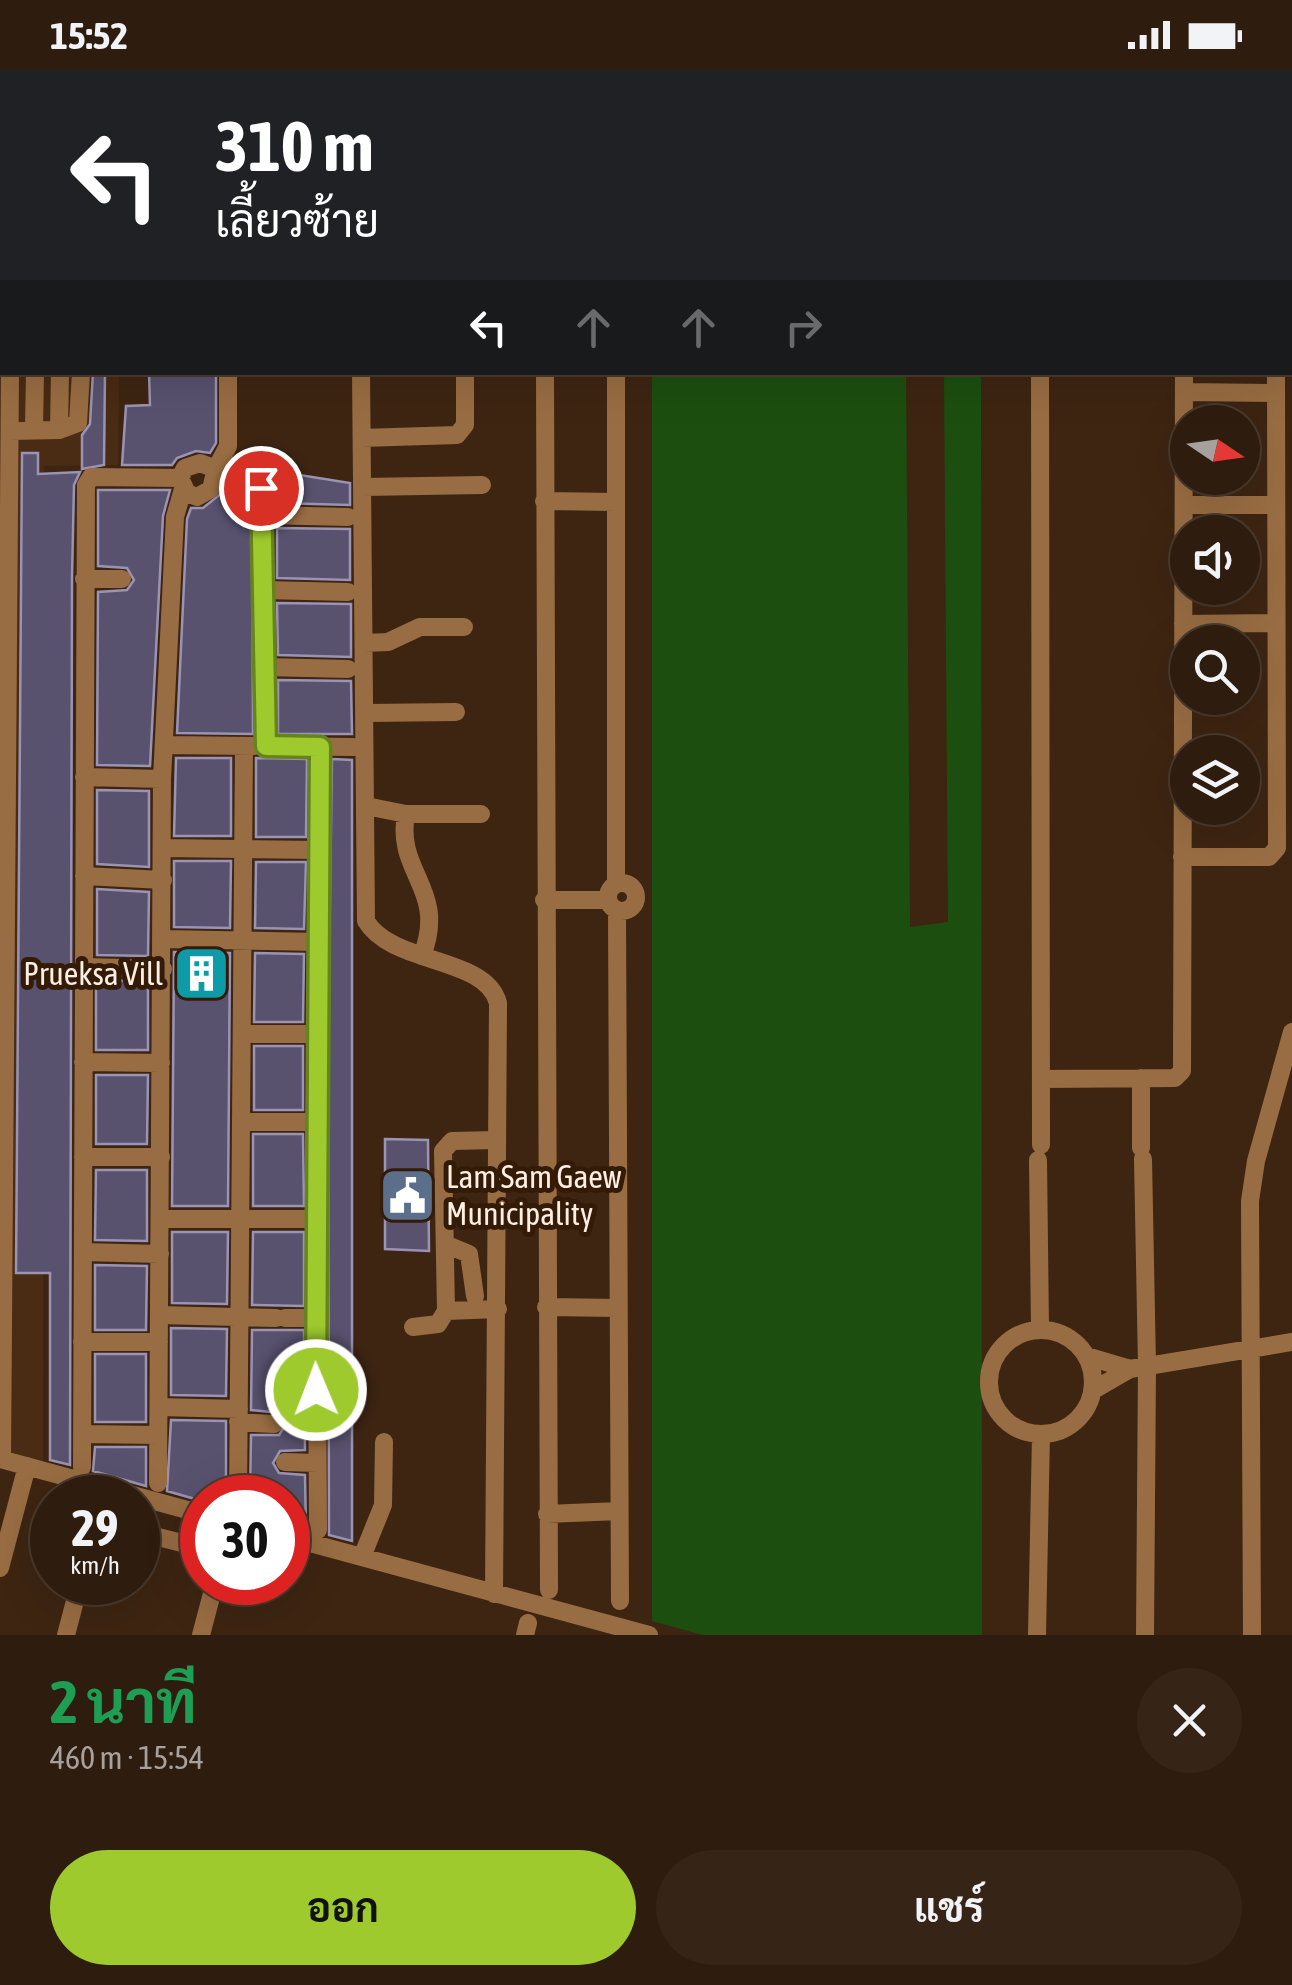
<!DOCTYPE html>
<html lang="th">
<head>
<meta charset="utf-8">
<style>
	body { margin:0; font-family:"Asap Condensed",Sarabun,sans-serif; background:#362517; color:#f1f3f6; height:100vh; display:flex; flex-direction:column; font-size:38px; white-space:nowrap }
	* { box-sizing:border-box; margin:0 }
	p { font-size:32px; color:#a7a19e }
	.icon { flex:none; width:55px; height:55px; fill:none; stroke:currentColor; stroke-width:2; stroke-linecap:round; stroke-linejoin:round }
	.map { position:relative; height:1565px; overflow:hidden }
	.drawer { display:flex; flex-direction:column; background:#2e1c0e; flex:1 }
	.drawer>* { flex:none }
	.top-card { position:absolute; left:0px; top:0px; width:1292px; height:305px; box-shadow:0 10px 40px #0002,0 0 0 2px #493a2e; background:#202124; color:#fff; overflow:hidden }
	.needle { width:65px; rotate:103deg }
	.buttons { position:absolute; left:1170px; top:335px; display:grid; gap:20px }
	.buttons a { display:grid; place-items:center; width:90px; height:90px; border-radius:50%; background:#2e1c0e; box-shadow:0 10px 40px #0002,0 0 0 2px #493a2e; font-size:50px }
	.speed { position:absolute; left:30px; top:1405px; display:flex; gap:20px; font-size:50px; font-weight:700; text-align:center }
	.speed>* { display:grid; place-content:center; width:130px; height:130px; border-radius:50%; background:#2e1c0e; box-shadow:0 10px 40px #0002,0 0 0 2px #493a2e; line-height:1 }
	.speed small { font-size:25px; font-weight:400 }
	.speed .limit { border:15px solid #d22; background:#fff; color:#111 }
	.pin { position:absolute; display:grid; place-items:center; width:85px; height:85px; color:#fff; margin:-42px; border:5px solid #fff; border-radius:50%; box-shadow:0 2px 10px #0007 }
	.me { position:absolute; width:110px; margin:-55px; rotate:359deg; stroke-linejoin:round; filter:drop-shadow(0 0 8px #0008) }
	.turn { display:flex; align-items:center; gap:35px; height:210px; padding:0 50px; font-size:45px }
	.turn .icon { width:130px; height:130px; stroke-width:2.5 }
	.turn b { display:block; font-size:70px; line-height:85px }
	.lanes { display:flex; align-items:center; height:95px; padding:0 50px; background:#0003; justify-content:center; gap:50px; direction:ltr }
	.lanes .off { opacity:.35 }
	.round { display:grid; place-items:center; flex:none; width:105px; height:105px; border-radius:52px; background:#362517 }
	.head { display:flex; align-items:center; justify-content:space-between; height:170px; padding:0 50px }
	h1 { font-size:60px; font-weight:700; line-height:75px; color:#1e9e55 }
	.action { display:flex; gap:20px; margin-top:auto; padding:20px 50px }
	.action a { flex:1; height:115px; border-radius:60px; background:#9eca2e; color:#111; font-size:40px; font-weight:700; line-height:115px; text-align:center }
	.action a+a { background:#362517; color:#f1f3f6 }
	.status { display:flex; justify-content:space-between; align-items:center; height:70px; padding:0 50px; background:#2e1c0e; direction:ltr }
	.status svg { height:28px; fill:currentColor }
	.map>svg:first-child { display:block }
	.built { fill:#4a2b13 }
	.green { fill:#1c4f0f }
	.building { fill:#58526f; stroke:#9a93b4; stroke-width:2.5 }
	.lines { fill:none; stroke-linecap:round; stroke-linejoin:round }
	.minor-tunnel { stroke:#5b4331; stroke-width:18; stroke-dasharray:18 9; stroke-linecap:butt }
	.minor { stroke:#996d43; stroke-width:18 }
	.route-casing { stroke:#67831e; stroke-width:25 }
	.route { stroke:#9eca2e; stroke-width:18 }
	.labels { text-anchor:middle; stroke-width:10; stroke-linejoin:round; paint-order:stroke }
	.poi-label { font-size:32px; fill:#ffeee2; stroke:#331b08; text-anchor:end }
</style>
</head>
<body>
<div class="status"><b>15:52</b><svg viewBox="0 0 49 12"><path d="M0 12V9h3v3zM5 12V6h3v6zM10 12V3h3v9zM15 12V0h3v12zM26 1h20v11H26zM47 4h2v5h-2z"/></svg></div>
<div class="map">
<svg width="1292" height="1565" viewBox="0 0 1292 1565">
	<rect width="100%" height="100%" fill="#3e2512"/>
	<path class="built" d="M 0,0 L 122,0 L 2,2 L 2,302 L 119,303 L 118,395 L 44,396 L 43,1407 L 0,1394 Z"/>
	<path class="green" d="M 652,303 L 906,303 L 910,857 L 948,852 L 944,303 L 981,303 L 982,1565 L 703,1565 L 652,1551 Z"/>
	<path class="building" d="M 93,302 L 105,302 L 104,395 L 82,399 L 82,365 L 90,354 Z
		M 149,302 L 216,302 L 216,373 L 210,383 L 196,381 L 177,388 L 172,395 L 122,395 L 126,336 L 150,335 Z
		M 22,383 L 38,383 L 38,404 L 80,402 L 74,415 L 72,508 L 70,1395 L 50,1390 L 50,1203 L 16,1203 Z
		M 236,387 L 236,395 L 350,413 L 350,435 L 277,433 L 274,415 L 266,407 L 230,398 Z
		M 98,420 L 170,420 L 163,446 L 150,696 L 97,695 L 98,522 L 127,520 L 134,510 L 127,498 L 98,496 Z
		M 223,422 L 252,428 L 253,664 L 177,663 L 187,449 L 191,438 L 203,438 Z
		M 277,458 L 350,459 L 350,510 L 277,508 Z
		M 277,533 L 351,534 L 351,587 L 278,585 Z
		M 278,610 L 351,611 L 352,664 L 278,664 Z
		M 176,688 L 231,688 L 231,766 L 174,766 Z
		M 256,688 L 307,689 L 306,767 L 256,767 Z
		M 332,689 L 352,690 L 352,1471 L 329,1465 L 328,964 Z
		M 97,720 L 149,721 L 149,797 L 97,794 Z
		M 174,791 L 231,791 L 230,858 L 174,857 Z
		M 256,792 L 306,792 L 304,859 L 255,858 Z
		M 97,819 L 149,822 L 148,886 L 97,885 Z
		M 174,882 L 230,883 L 228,1136 L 172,1136 Z
		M 255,883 L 304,884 L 303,952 L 254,952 Z
		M 96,910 L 148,911 L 148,980 L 96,980 Z
		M 254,976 L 303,976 L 303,1040 L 254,1040 Z
		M 96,1005 L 148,1005 L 147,1074 L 96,1074 Z
		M 253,1064 L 303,1064 L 304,1136 L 253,1136 Z
		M 385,1069 L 428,1070 L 429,1181 L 385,1179 Z
		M 96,1100 L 147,1100 L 147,1171 L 95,1170 Z
		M 172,1162 L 228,1162 L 227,1234 L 172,1233 Z
		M 253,1162 L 304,1162 L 304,1236 L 252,1235 Z
		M 95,1195 L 147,1196 L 146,1260 L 95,1260 Z
		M 171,1258 L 227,1259 L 226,1326 L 171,1325 Z
		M 252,1260 L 304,1260 L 305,1380 L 280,1381 L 273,1393 L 279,1403 L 305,1405 L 306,1459 L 288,1455 L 288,1428 L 250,1428 L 251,1365 L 279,1365 L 286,1354 L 280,1343 L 251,1340 Z
		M 95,1284 L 146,1284 L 146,1352 L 95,1352 Z
		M 171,1350 L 226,1351 L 226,1428 L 202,1428 L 202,1431 L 167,1421 Z
		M 95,1377 L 146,1377 L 146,1416 L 93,1401 Z"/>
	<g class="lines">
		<path class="minor-tunnel" d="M 0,158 L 2,158"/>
		<path class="minor" d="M 36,0 L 36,2
			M 63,0 L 63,2
			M 360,0 L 360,2
			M 1042,0 L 1042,2
			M 1193,0 L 1193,2
			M 565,1 L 645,2
			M 13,2 L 13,0
			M 83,2 L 83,0
			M 229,2 L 229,0
			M 453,2 L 453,0
			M 1219,2 L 1219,0
			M 361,302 L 366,851 C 392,895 486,886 498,933 L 494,1524
			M 545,302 L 549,1520
			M 616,302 L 616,814
			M 1040,302 L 1041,1075
			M 1184,322 L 1276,323
			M 34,359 L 35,302
			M 59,360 L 60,302
			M 10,361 L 59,360 L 78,353 L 81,302
			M 362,368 L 457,365 L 465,355 L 465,302
			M 200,393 L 216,399 L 211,419 L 197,427 L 187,423 L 180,408 L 185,398 Z
			M 216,399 L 228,376 L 228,302
			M 214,408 L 257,416 L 264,423 L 266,676 L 353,677
			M 363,417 L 482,415
			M 544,431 L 616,432
			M 1184,435 L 1276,435
			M 265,445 L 348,447
			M 84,509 L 122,509
			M 265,520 L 348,522
			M 1183,554 L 1276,553
			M 365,573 L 388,572 L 420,557 L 464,557
			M 265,597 L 348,599
			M 366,643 L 456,642
			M 164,675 L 254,676
			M 84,707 L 162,709
			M 366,736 L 406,744 C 395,804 448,818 422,886
			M 406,744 L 481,744
			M 163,778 L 318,780
			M 1182,787 L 1269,787 L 1277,778 L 1276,302
			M 84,806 L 163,810
			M608 827a14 14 0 1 1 28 0a14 14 0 1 1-28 0Z
			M 544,830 L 608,830
			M 617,841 L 620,1531
			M 163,869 L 317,872
			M 84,897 L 163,899
			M 242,964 L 315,964
			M 83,992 L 161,993
			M 1041,1009 L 1175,1008 L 1182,1001 L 1184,302
			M 241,1052 L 316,1052
			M 1141,1078 L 1141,1008
			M 83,1087 L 161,1087
			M 1143,1089 L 1147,1296 L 1145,1565
			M 1038,1090 L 1040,1259
			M 160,1149 L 315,1149
			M 445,1174 L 469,1184 L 475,1226
			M 84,1182 L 160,1184
			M 546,1237 L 618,1238
			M 446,1241 L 443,1081 L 452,1071 L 496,1070
			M 159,1245 L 276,1248
			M 285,1248 L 316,1248
			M 413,1257 L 438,1254 L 446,1241 L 498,1239
			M989 1312a52 52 0 1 1 104 0a52 52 0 1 1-104 0Z
			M 82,1272 L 159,1272
			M 1086,1286 L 1130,1299
			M 1092,1321 L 1130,1299 L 1292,1272
			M 159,1337 L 239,1339
			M 238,1352 L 274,1354
			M 83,1364 L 158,1365
			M 0,1389 L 202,1444
			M 2,1389 L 10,302
			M 285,1392 L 317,1393
			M 82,1397 L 86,415 L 91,407 L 180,408
			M 158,1413 L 162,709 L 175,447 L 183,419
			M 238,1428 L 244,677
			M 547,1444 L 619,1441
			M 318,1460 L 315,964 L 320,677
			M 138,1462 L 202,1478
			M 288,1467 L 649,1565
			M 362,1487 L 383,1435 L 384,1372
			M 0,1498 L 27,1396
			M 66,1565 L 80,1512
			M 201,1565 L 215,1512
			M 525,1565 L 528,1553
			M 1037,1565 L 1041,1364
			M 1252,1565 L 1250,1131 L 1256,1091 L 1292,962"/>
	</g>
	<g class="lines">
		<defs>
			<path id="route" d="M 261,418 L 266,676 L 320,677 L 316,1320"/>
		</defs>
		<use href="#route" class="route-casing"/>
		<use href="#route" class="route"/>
	</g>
	<defs>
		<symbol id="building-square" viewBox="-11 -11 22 22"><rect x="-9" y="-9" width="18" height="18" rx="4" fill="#0f9aa8" stroke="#331b08"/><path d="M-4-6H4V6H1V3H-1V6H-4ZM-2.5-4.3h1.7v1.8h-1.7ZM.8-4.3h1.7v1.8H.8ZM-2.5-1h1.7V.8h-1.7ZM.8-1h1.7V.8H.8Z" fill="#fff"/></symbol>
		<symbol id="civic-square" viewBox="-11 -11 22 22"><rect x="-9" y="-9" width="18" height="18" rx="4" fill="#5c6f8a" stroke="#331b08"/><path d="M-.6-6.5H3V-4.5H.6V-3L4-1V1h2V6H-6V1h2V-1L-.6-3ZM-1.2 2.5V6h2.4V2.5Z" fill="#fff"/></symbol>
	</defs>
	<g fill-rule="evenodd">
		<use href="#building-square" x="170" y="872" width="63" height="63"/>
		<use href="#civic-square" x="376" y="1094" width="63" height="63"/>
	</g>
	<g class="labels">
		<g class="poi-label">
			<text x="163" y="915">Prueksa Vill</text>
			<text x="446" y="1118" text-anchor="start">Lam Sam Gaew<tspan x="446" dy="37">Municipality</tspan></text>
		</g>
	</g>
</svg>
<div class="buttons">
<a><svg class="needle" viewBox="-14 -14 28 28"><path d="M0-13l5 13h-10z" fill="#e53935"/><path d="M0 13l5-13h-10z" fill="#a7a19e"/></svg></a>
<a><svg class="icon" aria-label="sound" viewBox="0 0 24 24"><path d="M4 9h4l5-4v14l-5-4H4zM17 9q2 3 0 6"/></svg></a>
<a><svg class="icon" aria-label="search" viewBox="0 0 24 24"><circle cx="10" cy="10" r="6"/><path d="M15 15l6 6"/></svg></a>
<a><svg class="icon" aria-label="layers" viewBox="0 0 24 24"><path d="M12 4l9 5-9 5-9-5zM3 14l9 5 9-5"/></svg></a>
</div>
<div class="speed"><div>29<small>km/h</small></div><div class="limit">30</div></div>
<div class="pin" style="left:261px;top:418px;background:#d93025"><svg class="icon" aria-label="arrive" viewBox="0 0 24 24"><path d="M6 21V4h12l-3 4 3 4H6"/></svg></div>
<svg class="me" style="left:316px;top:1320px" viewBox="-20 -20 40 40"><circle r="17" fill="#9eca2e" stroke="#fff" stroke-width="3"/><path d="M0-11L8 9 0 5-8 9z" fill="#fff"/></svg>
<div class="top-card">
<div class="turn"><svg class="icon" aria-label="left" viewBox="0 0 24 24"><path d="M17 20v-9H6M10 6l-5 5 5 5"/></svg><div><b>310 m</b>เลี้ยวซ้าย</div></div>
<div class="lanes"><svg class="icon" aria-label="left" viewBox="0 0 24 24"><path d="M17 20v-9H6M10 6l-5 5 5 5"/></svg><svg class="icon off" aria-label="ahead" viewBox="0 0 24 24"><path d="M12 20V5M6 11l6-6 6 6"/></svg><svg class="icon off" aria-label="ahead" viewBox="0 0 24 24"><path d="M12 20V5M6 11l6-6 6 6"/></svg><svg class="icon off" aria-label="right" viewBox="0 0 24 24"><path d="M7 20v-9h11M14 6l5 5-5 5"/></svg></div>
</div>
</div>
<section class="drawer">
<div class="head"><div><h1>2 นาที</h1><p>460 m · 15:54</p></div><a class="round"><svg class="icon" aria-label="close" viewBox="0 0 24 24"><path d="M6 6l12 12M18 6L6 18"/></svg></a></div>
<div class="action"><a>ออก</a><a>แชร์</a></div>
</section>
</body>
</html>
